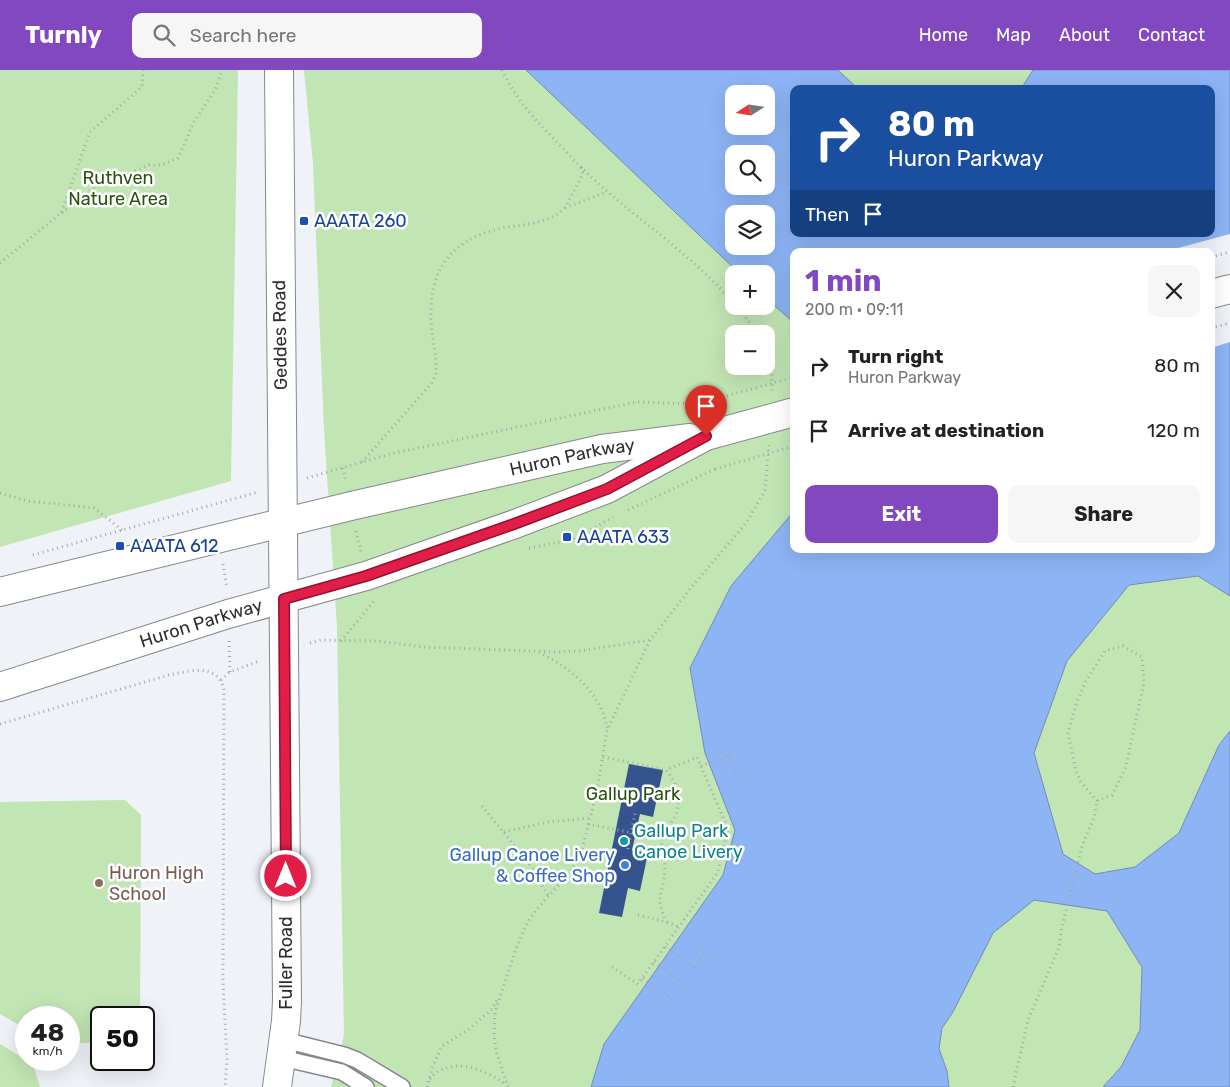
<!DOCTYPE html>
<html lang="en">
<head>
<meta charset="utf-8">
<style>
	body { margin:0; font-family:Rubik,sans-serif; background:#f6f6f6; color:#222; height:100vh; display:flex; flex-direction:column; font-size:19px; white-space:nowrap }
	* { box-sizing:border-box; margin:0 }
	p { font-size:16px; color:#767676 }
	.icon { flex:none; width:28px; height:28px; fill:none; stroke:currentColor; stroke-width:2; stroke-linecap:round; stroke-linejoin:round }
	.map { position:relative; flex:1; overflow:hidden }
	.panel { position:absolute; left:790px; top:178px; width:425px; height:305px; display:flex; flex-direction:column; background:#fff; border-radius:10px; box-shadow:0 5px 20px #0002 }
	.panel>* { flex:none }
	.hud { position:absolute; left:790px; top:15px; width:425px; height:152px; border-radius:10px; box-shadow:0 5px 20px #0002; background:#1a4fa0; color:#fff; overflow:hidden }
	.needle { width:32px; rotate:258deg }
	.controls { position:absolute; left:725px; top:15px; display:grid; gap:10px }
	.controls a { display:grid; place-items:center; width:50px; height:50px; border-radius:10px; background:#fff; box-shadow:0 5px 20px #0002; font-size:25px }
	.speed { position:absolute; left:15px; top:936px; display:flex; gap:10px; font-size:25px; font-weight:700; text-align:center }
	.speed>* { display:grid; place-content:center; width:65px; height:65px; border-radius:50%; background:#fff; box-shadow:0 5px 20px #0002; line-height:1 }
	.speed small { font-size:12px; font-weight:400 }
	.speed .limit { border:2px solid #111; border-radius:8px; background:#fff; color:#111 }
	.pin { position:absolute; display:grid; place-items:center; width:42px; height:42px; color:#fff; margin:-51px -21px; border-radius:50% 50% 50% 0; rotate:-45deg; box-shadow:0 0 5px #0007 }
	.pin .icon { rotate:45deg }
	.me { position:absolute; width:55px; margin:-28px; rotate:0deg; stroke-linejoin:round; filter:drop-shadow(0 0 4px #0008) }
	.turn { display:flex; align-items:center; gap:18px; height:105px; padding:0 15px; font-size:22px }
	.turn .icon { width:65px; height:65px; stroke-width:2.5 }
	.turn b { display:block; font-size:35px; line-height:42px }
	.then { display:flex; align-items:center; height:48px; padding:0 15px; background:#0003; gap:10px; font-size:19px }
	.round { display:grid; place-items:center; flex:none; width:52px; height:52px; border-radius:10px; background:#f6f6f6 }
	.overview { display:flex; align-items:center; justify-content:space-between; height:85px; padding:0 15px }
	h1 { font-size:30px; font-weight:700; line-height:38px; color:#8248bf }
	.primary-button { display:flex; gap:10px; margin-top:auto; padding:10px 15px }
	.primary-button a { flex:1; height:58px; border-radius:10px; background:#8248bf; color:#fff; font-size:20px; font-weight:700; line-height:58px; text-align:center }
	.primary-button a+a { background:#f6f6f6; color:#222 }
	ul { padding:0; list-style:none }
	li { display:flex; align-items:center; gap:15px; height:65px; padding:0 15px }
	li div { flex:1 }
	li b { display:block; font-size:19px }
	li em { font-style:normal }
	header { display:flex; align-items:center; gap:30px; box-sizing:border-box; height:70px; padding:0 25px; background:#8248bf; color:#fff }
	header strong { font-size:24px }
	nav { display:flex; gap:28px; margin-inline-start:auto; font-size:18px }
	.search { width:350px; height:45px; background:#f6f6f6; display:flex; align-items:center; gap:12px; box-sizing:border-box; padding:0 18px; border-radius:10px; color:#767676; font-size:19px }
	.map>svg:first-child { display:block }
	.green { fill:#c2e5b4; fill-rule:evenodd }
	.water { fill:#8db4f5; stroke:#708cba; fill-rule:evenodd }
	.pier { fill:#eff2f7 }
	.building { fill:#35538e }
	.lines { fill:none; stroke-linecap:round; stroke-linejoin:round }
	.service-casing { stroke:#85888c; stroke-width:18 }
	.secondary-casing { stroke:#85888c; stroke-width:30 }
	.path { stroke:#a5a7ab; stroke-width:3; stroke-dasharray:1 4; stroke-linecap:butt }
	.service { stroke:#fff; stroke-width:15 }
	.secondary { stroke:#fff; stroke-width:28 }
	.secondary-bridge-casing { stroke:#85888c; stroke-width:30; stroke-linecap:butt }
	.path-bridge { stroke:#a5a7ab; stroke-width:3; stroke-dasharray:1 4; stroke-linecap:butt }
	.secondary-bridge { stroke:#fff; stroke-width:28 }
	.route-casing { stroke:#92132f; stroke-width:12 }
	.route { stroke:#e11d48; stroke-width:9 }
	.transit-dot { fill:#1a4fb4; stroke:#fff; stroke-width:2 }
	.culture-dot { fill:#0f9aa8; stroke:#fff; stroke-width:2 }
	.shop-dot { fill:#3f7fe0; stroke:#fff; stroke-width:2 }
	.education-dot { fill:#8d6e63; stroke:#fff; stroke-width:2 }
	.labels { text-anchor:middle; stroke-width:5; stroke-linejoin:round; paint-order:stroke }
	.park-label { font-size:18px; fill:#28520e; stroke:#fff }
	.transit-label { font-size:18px; fill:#164399; stroke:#fff; text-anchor:start }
	.street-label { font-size:18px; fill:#2d2e30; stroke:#fff }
	.culture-label { font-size:18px; fill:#0d838f; stroke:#fff; text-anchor:start }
	.shop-label { font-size:18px; fill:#366cbe; stroke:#fff; text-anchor:end }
	.education-label { font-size:18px; fill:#785e54; stroke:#fff; text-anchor:start }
</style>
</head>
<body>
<header>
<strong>Turnly</strong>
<div class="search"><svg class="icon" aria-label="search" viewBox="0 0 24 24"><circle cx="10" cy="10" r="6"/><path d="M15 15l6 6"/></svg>Search here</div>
<nav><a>Home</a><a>Map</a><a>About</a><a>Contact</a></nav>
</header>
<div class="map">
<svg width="1230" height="1017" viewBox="0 0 1230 1017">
	<rect width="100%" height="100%" fill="#eff2f7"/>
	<path class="green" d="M 0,0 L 238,0 L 231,411 L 0,477 Z
		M 304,0 L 1230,0 L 1230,1017 L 331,1017 L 344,965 L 337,557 L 324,360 L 313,94 ZM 794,19 L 1211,19 L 1211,164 L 794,164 ZM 734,24 L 766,24 L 766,56 L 734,56 ZM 734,84 L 766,84 L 766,116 L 734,116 ZM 734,144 L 766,144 L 766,176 L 734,176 ZM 794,181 L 1211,181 L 1211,479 L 794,479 ZM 734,204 L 766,204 L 766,236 L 734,236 ZM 734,264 L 766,264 L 766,296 L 734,296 Z
		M 125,730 L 141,745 L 140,947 L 101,948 L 101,973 L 80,973 L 69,970 L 69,948 L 26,948 L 26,959 L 0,944 L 0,732 Z
		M 0,974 L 33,994 L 40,1017 L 0,1017 Z"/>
	<path class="water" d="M 526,0 L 838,0 L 858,19 L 794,19 L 794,164 L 1211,164 L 1211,19 L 1021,19 L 1033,0 L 1230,0 L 1230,526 L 1198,506 L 1129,515 L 1067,591 L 1034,683 L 1063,784 L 1095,804 L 1135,797 L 1179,763 L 1219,675 L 1230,661 L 1230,1017 L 1103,1017 L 1121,997 L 1140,960 L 1142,897 L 1107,841 L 1034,830 L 993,863 L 953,942 L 942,958 L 939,979 L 947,1001 L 949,1017 L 591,1017 L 604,974 L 723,805 L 735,760 L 705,683 L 690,598 L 731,516 L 794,441 L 794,479 L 1211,479 L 1211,181 L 794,181 L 794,253 L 766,228 L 766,204 L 740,204 ZM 734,24 L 766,24 L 766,56 L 734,56 ZM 734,84 L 766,84 L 766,116 L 734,116 ZM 734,144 L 766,144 L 766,176 L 734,176 Z"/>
	<path class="pier" d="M 1230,164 L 1230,272 L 1211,278 L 1211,181 L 1167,181 Z"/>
	<path class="building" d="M 629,694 L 663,700 L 653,747 L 640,744 L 632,780 L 648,783 L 640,821 L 628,818 L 622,847 L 599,843 Z"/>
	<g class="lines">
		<defs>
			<path id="service" d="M 284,970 L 344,985 L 357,990 L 402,1017
				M 282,988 L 342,1002 L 366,1017"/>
			<g id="secondary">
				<path d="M 1211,224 L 1230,219"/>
				<path id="s1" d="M 0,522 L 351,436 L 602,379 L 690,368"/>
				<path id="s2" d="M 0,617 L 228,544 L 366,506 L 515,454 L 607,419 L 706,366"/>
				<path d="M 277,1017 L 286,951 L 287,930 L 279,0"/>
			</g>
		</defs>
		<use href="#service" class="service-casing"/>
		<use href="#secondary" class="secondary-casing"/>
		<path class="path" d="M 502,0 C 515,28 535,50 557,72 C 574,90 590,107 609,123 C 651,159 698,191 734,234
			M 565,138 L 607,122
			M 62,143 L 92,119 L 149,95 L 162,95 L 178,88 L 194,52 L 215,20 L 222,0
			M 1211,187 L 1230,182
			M 0,193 L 61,143 L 90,62 L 142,17 L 143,0
			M 736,236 L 759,264
			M 1211,258 L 1230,253
			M 766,276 L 772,288 L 772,321
			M 362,392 L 431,314 L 436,304 C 437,283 430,262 431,240 C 432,190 461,165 508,157 C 529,154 549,153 565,138 L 583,104 L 581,97
			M 343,398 L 346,411
			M 307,408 L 390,384 L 636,332 L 698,334
			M 0,423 L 28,431 L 94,438 L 122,460
			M 628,440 L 715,399
			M 356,461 L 361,482
			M 529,478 L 566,471 L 585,463 L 613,447
			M 33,485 L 258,422
			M 223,494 L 227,518
			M 229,571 L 230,602
			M 341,571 L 374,531
			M 310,573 L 321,570 L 376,571 L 425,577 L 555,582 L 579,581 L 650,570
			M 539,582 C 570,598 601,622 607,658
			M 221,610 L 230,602 L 259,591
			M 0,654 L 169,605 C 189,601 218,592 224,620 L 223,913 L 227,989 L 225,1017
			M 728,685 L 738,709
			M 603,687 L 666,700 C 678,714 683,734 673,750 C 670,755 666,758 664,763 C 658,781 665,785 665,800 C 664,825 653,826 667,852
			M 701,696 L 740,680
			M 482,736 L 531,796 L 548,825
			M 588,754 L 663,769
			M 504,762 L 548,752 L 590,748
			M 628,779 L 635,743
			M 638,845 L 667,852 L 679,857
			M 693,874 L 714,889
			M 665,877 L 699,900
			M 654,892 L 687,917
			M 612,897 L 638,914 L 718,802 L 728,759 L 697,687 L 666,700
			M 694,897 L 705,883
			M 643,908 L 676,932
			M 430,1009 C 449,985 485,999 505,1014
			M 427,1017 L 432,998 L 442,976 L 469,959 L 492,939 L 498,928
			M 508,1017 L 496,981 L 494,962 L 495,942 L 516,879 L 526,855 L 536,840 L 565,808 L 580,787 L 597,721 L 607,660 L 650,570 L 690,519 L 747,452 L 765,420 L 769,375
			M 1013,1017 L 1028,950 L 1059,877 L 1061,861 L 1082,776 L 1094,748 L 1097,731 L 1112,725 L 1126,697 L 1131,673 L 1144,612 L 1142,587 L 1123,576 L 1105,581 L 1086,611 L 1076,634 L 1068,663 L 1076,701 L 1080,711 L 1097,731"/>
		<use href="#service" class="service"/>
		<use href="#secondary" class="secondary"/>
		<defs>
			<path id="secondary-bridge" d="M 706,366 L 794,342"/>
		</defs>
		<use href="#secondary-bridge" class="secondary-bridge-casing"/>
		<path class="path-bridge" d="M 698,334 L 794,307
			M 715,399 L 794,376"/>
		<use href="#secondary-bridge" class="secondary-bridge"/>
	</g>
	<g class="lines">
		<defs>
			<path id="route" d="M 286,806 L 284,529 L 366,506 L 514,454 L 607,419 L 706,366"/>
		</defs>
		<use href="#route" class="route-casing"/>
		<use href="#route" class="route"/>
	</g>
	<g class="transit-dot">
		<rect x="299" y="146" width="10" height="10" rx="2.5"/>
		<rect x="562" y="462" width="10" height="10" rx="2.5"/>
		<rect x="115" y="471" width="10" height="10" rx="2.5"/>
	</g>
	<circle class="culture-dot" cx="624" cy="771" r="5"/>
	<circle class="shop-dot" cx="625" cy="795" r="5"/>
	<circle class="education-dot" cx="99" cy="813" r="5"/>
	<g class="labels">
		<g class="park-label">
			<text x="118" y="114">Ruthven<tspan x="118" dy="21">Nature Area</tspan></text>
			<text x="633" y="730">Gallup Park</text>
		</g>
		<g class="transit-label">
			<text x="314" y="157">AAATA 260</text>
			<text x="577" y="473">AAATA 633</text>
			<text x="130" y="482">AAATA 612</text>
		</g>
		<g class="street-label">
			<text transform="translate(280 265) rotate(-91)" y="6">Geddes Road</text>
			<text dy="6" stroke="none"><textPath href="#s1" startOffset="588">Huron Parkway</textPath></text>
			<text dy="6" stroke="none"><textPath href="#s2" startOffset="211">Huron Parkway</textPath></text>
			<text transform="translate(286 893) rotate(-90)" y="6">Fuller Road</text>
		</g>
		<g class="culture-label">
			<text x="634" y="767">Gallup Park<tspan x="634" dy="21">Canoe Livery</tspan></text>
		</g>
		<g class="shop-label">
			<text x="615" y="791">Gallup Canoe Livery<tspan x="615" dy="21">&amp; Coffee Shop</tspan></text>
		</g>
		<g class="education-label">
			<text x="109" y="809">Huron High<tspan x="109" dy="21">School</tspan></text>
		</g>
	</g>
</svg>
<div class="controls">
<a><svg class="needle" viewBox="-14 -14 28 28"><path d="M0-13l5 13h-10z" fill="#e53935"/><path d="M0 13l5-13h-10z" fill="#767676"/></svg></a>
<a><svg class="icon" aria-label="search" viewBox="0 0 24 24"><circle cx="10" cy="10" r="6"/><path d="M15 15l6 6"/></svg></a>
<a><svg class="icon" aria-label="layers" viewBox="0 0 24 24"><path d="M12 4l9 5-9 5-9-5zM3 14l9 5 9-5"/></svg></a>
<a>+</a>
<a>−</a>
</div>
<div class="speed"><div>48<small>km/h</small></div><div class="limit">50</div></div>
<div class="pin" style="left:706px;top:366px;background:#d93025"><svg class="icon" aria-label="arrive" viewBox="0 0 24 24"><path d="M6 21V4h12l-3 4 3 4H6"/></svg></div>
<svg class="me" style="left:286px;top:806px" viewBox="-20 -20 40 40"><circle r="17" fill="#e11d48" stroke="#fff" stroke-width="3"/><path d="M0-11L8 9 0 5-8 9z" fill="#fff"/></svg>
<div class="hud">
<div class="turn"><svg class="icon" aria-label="right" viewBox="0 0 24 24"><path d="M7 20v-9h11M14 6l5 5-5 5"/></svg><div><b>80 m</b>Huron Parkway</div></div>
<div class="then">Then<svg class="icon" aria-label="arrive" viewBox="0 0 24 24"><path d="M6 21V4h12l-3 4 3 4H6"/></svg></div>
</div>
<section class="panel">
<div class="overview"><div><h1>1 min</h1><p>200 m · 09:11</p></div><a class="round"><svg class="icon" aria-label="close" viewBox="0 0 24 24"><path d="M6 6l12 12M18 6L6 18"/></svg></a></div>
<ul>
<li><svg class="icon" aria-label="right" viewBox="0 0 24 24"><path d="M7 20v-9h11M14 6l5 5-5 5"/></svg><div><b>Turn right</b><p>Huron Parkway</p></div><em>80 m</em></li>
<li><svg class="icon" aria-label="arrive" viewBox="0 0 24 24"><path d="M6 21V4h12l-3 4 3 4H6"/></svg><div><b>Arrive at destination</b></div><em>120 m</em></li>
</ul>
<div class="primary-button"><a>Exit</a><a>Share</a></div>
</section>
</div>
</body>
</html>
